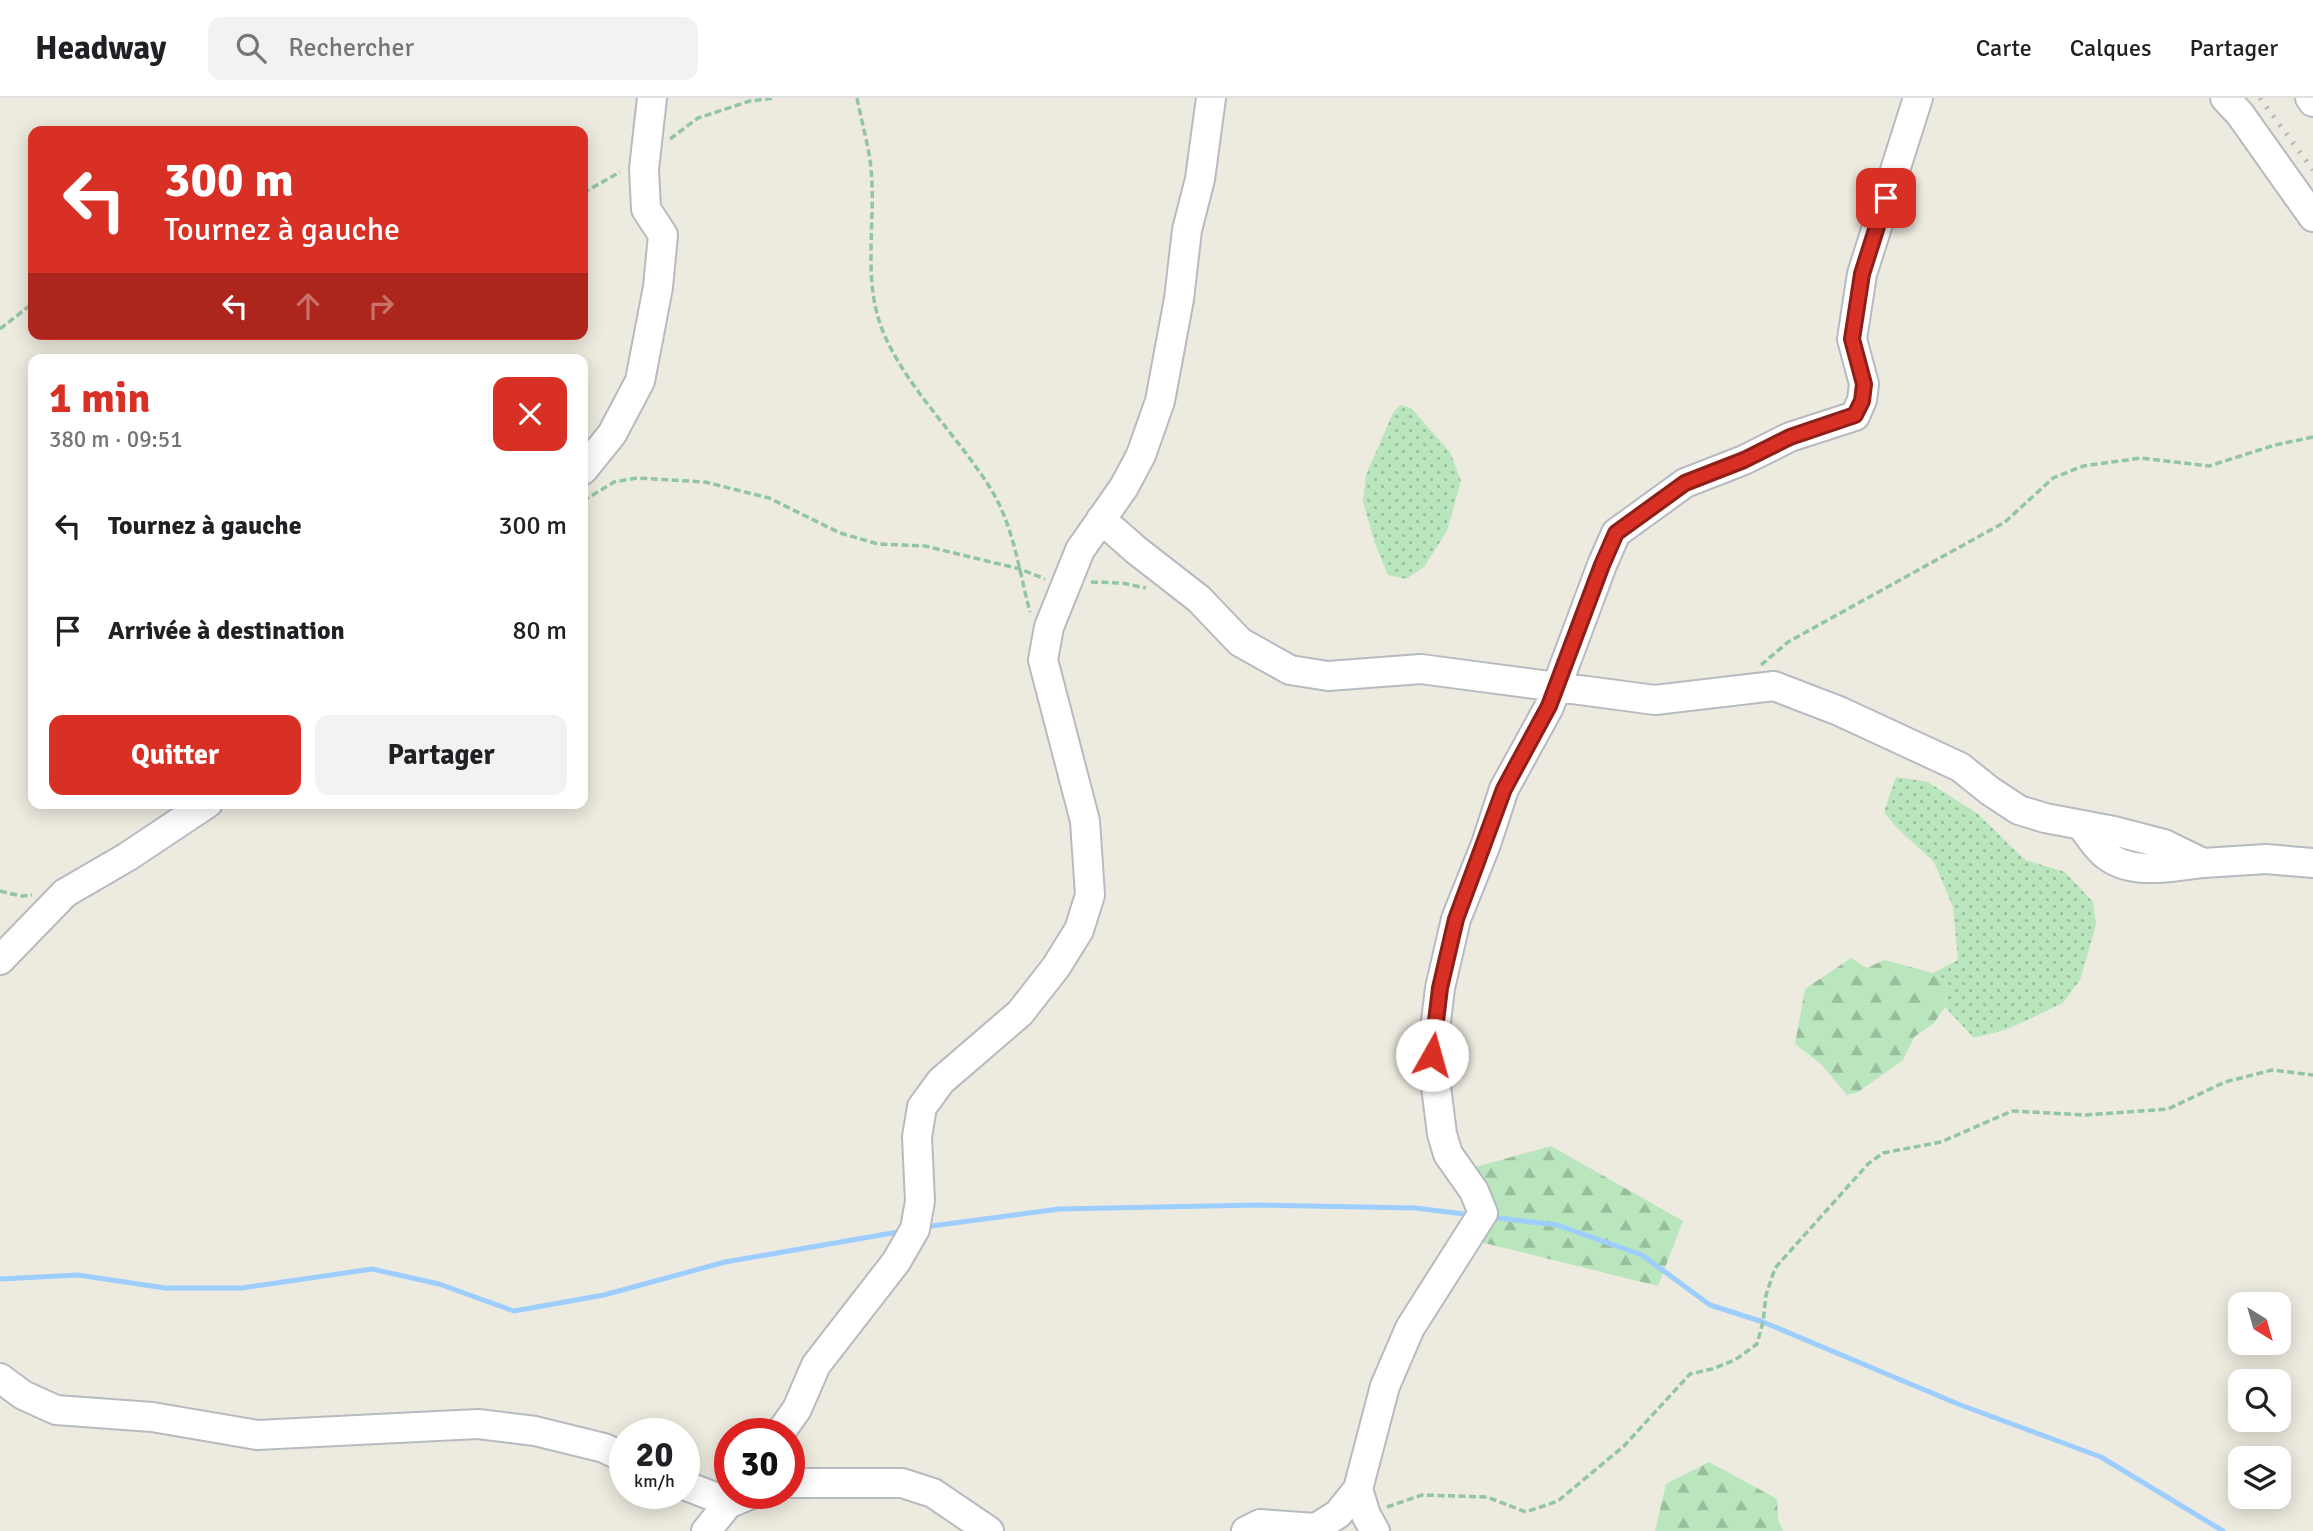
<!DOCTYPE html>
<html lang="fr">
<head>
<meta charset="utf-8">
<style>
	body { margin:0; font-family:Signika,sans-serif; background:#f2f2f2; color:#202124; height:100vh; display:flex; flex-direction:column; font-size:26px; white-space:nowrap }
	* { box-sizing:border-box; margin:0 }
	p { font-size:23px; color:#757577 }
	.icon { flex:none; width:38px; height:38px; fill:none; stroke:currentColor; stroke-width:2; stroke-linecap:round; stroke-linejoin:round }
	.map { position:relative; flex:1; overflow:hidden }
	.sheet { position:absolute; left:28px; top:256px; width:560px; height:455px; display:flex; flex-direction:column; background:#fff; border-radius:14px; box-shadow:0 4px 18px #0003 }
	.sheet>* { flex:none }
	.top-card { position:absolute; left:28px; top:28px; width:560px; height:214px; border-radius:14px; box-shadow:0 4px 18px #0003; background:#d93025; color:#fff; overflow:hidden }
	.needle { width:46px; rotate:143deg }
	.tools { position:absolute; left:2228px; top:1194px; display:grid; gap:14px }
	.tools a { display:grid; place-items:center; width:63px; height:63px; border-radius:14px; background:#fff; box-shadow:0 4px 18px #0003; font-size:35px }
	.speed { position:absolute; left:609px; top:1320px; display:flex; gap:14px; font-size:35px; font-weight:700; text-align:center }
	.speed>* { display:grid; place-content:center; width:91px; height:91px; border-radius:50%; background:#fff; box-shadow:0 4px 18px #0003; line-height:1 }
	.speed small { font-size:18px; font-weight:400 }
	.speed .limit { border:10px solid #d22; background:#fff; color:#111 }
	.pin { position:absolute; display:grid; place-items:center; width:60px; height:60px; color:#fff; margin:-30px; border-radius:14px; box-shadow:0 4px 10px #0006 }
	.me { position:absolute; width:77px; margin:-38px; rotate:7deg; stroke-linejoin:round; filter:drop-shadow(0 0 5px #0008) }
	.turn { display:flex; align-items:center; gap:24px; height:147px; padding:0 21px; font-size:32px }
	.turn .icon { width:91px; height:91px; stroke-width:2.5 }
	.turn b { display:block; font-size:49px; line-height:60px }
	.lanes { display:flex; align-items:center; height:66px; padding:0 21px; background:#0003; justify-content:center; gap:35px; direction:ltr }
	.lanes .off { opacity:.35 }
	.round { display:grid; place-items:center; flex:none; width:74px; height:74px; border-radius:14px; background:#f2f2f2 }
	.headline { display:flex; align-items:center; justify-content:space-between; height:119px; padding:0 21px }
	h1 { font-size:42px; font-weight:700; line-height:52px; color:#d93025 }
	.cta { display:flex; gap:14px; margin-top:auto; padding:14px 21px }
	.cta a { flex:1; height:80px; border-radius:14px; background:#d93025; color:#fff; font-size:28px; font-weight:700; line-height:80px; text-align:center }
	.cta a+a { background:#f2f2f2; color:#202124 }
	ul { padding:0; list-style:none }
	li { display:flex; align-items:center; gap:21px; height:105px; padding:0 21px }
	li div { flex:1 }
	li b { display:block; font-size:26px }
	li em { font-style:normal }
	header { display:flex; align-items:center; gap:42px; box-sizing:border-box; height:98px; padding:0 35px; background:#fff; border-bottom:2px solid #e0e0e0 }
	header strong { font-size:33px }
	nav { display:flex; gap:38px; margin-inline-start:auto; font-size:24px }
	.search { width:490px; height:63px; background:#f2f2f2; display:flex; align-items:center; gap:18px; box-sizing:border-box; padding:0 24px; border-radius:14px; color:#757577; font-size:26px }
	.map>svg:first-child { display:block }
	.grass { fill:url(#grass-dots) }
	.forest { fill:url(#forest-firs) }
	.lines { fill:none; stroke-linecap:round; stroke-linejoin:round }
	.stream { stroke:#9dceff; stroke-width:5 }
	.minor-casing { stroke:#b7bac0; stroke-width:32 }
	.path { stroke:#91c5a3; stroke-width:3.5; stroke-dasharray:7 3.5; stroke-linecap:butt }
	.minor { stroke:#fff; stroke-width:28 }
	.rail { stroke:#b3b4b5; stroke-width:5; stroke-dasharray:2 9; stroke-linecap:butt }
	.route-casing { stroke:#8d1f18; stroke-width:18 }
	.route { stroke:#d93025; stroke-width:12 }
</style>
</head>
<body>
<header>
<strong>Headway</strong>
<div class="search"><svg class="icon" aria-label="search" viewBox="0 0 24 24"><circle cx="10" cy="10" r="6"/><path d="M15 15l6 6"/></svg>Rechercher</div>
<nav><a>Carte</a><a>Calques</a><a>Partager</a></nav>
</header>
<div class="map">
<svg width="2313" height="1433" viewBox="0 0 2313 1433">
	<defs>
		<pattern id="grass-dots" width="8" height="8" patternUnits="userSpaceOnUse" patternTransform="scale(1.75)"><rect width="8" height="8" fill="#b9e6bc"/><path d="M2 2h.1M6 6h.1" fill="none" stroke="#99be9c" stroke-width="1.8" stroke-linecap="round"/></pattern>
		<pattern id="forest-firs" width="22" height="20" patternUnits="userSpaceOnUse" patternTransform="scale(1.75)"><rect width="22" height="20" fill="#b9e6bc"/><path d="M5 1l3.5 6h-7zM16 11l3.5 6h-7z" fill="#99be9c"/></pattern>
	</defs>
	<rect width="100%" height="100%" fill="#edeadf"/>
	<path class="grass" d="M 1400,307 L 1411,310 L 1450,354 L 1461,383 L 1447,433 L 1424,469 L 1406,481 L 1388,477 L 1375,446 L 1363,404 L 1366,377 L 1393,315 Z
		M 1896,679 L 1928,684 L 1978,716 L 2025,762 L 2065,774 L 2093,804 L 2096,827 L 2080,882 L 2063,905 L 2008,931 L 1974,940 L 1945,909 L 1947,885 L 1933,875 L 1958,862 L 1953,809 L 1934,764 L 1896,729 L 1884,714 Z"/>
	<path class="forest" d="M 1851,860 L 1867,870 L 1884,862 L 1933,875 L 1947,885 L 1945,909 L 1933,926 L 1914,939 L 1903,962 L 1858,994 L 1847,997 L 1821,966 L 1795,946 L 1805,891 Z
		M 1551,1048 L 1683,1123 L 1658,1188 L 1468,1141 L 1468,1071 Z
		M 1709,1364 L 1777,1401 L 1778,1421 L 1783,1433 L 1655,1433 L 1666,1386 Z"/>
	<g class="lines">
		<path class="stream" d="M 1489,1119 L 1557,1127 L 1642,1157 L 1710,1207 L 1763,1224 L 1958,1306 L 2101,1359 L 2223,1433
			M 924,1129 L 1059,1111 L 1258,1107 L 1415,1110 L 1473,1117
			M 0,1181 L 78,1177 L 165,1190 L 242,1190 L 372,1171 L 439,1186 L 514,1213 L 604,1197 L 725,1164 L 904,1133"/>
		<defs>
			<path id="minor" d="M 2225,0 L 2240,16 L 2313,119
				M 2310,0 L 2313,4
				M 583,372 L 612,336 L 640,283 L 658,189 L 663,137 L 646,111 L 644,71 L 652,0
				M 1101,421 L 1136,452 L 1199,501 L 1240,544 L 1290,572 L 1328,578 L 1421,571 L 1655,602 L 1774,588 L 1839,613 L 1960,669 L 1990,693 L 2019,712 L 2045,720 L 2114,733 L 2164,746 L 2203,765 L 2266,761 L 2313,765
				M 2082,729 C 2090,738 2097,751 2107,758 C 2134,778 2172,768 2203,765
				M 0,862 L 65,795 L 127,759 L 208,705
				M 0,1280 L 23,1297 L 56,1312 L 152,1319 L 257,1337 L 478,1326 L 535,1333 L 604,1350 L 625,1360
				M 780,1335 L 797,1311 L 816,1267 L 896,1164 L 915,1131 L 920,1103 L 917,1039 L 922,1009 L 941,983 L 1020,915 L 1056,869 L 1079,832 L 1090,797 L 1085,723 L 1043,562 L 1049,529 L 1080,452 L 1124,389 L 1141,357 L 1160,303 L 1179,201 L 1187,132 L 1200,81 L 1211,0
				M 789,1385 L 902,1385 L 933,1395 L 989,1433
				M 684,1387 L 730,1405 L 754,1395
				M 1358,1391 L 1366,1417 L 1375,1433
				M 706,1433 L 737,1395
				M 1246,1433 L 1260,1426 L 1316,1430 L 1338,1416 L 1358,1391 L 1385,1288 L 1410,1230 L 1483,1115 L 1474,1093 L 1448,1056 L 1442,1036 L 1432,957 L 1440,890 L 1456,821 L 1486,746 L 1504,691 L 1549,609 L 1602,467 L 1616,435 L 1685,385 L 1744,362 L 1790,339 L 1855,318 L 1862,302 L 1864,286 L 1852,241 L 1862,176 L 1918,0"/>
		</defs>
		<use href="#minor" class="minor-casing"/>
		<path class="path" d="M 857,0 C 861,21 867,42 870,62 C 878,120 860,180 884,236 C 908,292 960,340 992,393 C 1014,430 1019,473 1030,514
			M 670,41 L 698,20 L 750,3 L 775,0
			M 583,95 L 620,74
			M 0,231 L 33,205
			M 583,403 L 614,384 L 637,380 L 705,384 L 769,400 L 840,435 L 878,446 L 925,448 L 1020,471 L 1045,481
			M 1091,484 L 1122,485 L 1146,490
			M 1761,567 L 1788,544 L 2005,424 L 2053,380 L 2083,368 L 2141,360 L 2209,368 L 2275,347 L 2313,339
			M 0,793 L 21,798 L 32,797
			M 1387,1409 L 1422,1397 L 1487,1399 L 1526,1414 L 1558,1403 L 1624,1348 L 1690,1276 L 1712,1271 L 1735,1262 L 1757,1246 L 1763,1224 L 1766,1197 L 1775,1170 L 1868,1066 L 1883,1055 L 1941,1044 L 2012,1013 L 2086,1017 L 2168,1011 L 2225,984 L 2272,972 L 2313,977"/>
		<use href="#minor" class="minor"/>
		<path class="rail" d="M 2260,0 L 2313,72"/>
	</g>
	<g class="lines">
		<defs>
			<path id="route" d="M 1432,957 L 1440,890 L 1456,821 L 1504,691 L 1549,608 L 1602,467 L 1616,435 L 1685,385 L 1744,362 L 1790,339 L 1855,317 L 1862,303 L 1864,286 L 1852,241 L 1862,176 L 1886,100"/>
		</defs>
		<use href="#route" class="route-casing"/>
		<use href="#route" class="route"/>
	</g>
</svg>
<div class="tools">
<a><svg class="needle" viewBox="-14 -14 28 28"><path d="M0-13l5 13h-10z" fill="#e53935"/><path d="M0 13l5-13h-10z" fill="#757577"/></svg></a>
<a><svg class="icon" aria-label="search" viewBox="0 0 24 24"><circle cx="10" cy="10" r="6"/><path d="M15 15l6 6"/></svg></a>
<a><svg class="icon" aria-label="layers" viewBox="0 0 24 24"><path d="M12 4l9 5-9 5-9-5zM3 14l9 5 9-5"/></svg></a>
</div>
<div class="speed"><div>20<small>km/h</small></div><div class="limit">30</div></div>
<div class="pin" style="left:1886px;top:100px;background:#d93025"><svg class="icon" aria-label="arrive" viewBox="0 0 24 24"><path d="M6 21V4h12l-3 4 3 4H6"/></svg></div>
<svg class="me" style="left:1432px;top:957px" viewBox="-20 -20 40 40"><circle r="19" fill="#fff"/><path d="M0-13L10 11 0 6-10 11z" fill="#d93025"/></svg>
<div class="top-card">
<div class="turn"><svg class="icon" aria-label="left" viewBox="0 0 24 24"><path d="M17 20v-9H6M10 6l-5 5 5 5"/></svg><div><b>300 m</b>Tournez à gauche</div></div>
<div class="lanes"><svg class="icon" aria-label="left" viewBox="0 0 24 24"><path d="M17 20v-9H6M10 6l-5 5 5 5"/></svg><svg class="icon off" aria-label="ahead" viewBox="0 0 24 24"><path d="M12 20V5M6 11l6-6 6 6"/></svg><svg class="icon off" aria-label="right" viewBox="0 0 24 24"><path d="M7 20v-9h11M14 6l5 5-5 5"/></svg></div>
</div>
<section class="sheet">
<div class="headline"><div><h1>1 min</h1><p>380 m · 09:51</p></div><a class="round" style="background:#d93025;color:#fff"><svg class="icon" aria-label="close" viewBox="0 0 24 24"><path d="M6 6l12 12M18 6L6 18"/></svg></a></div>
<ul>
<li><svg class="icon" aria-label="left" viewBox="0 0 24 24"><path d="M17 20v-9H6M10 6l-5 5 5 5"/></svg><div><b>Tournez à gauche</b></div><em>300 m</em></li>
<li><svg class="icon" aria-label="arrive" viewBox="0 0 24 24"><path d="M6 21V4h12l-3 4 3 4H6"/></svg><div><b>Arrivée à destination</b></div><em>80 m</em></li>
</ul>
<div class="cta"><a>Quitter</a><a>Partager</a></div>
</section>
</div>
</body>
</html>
